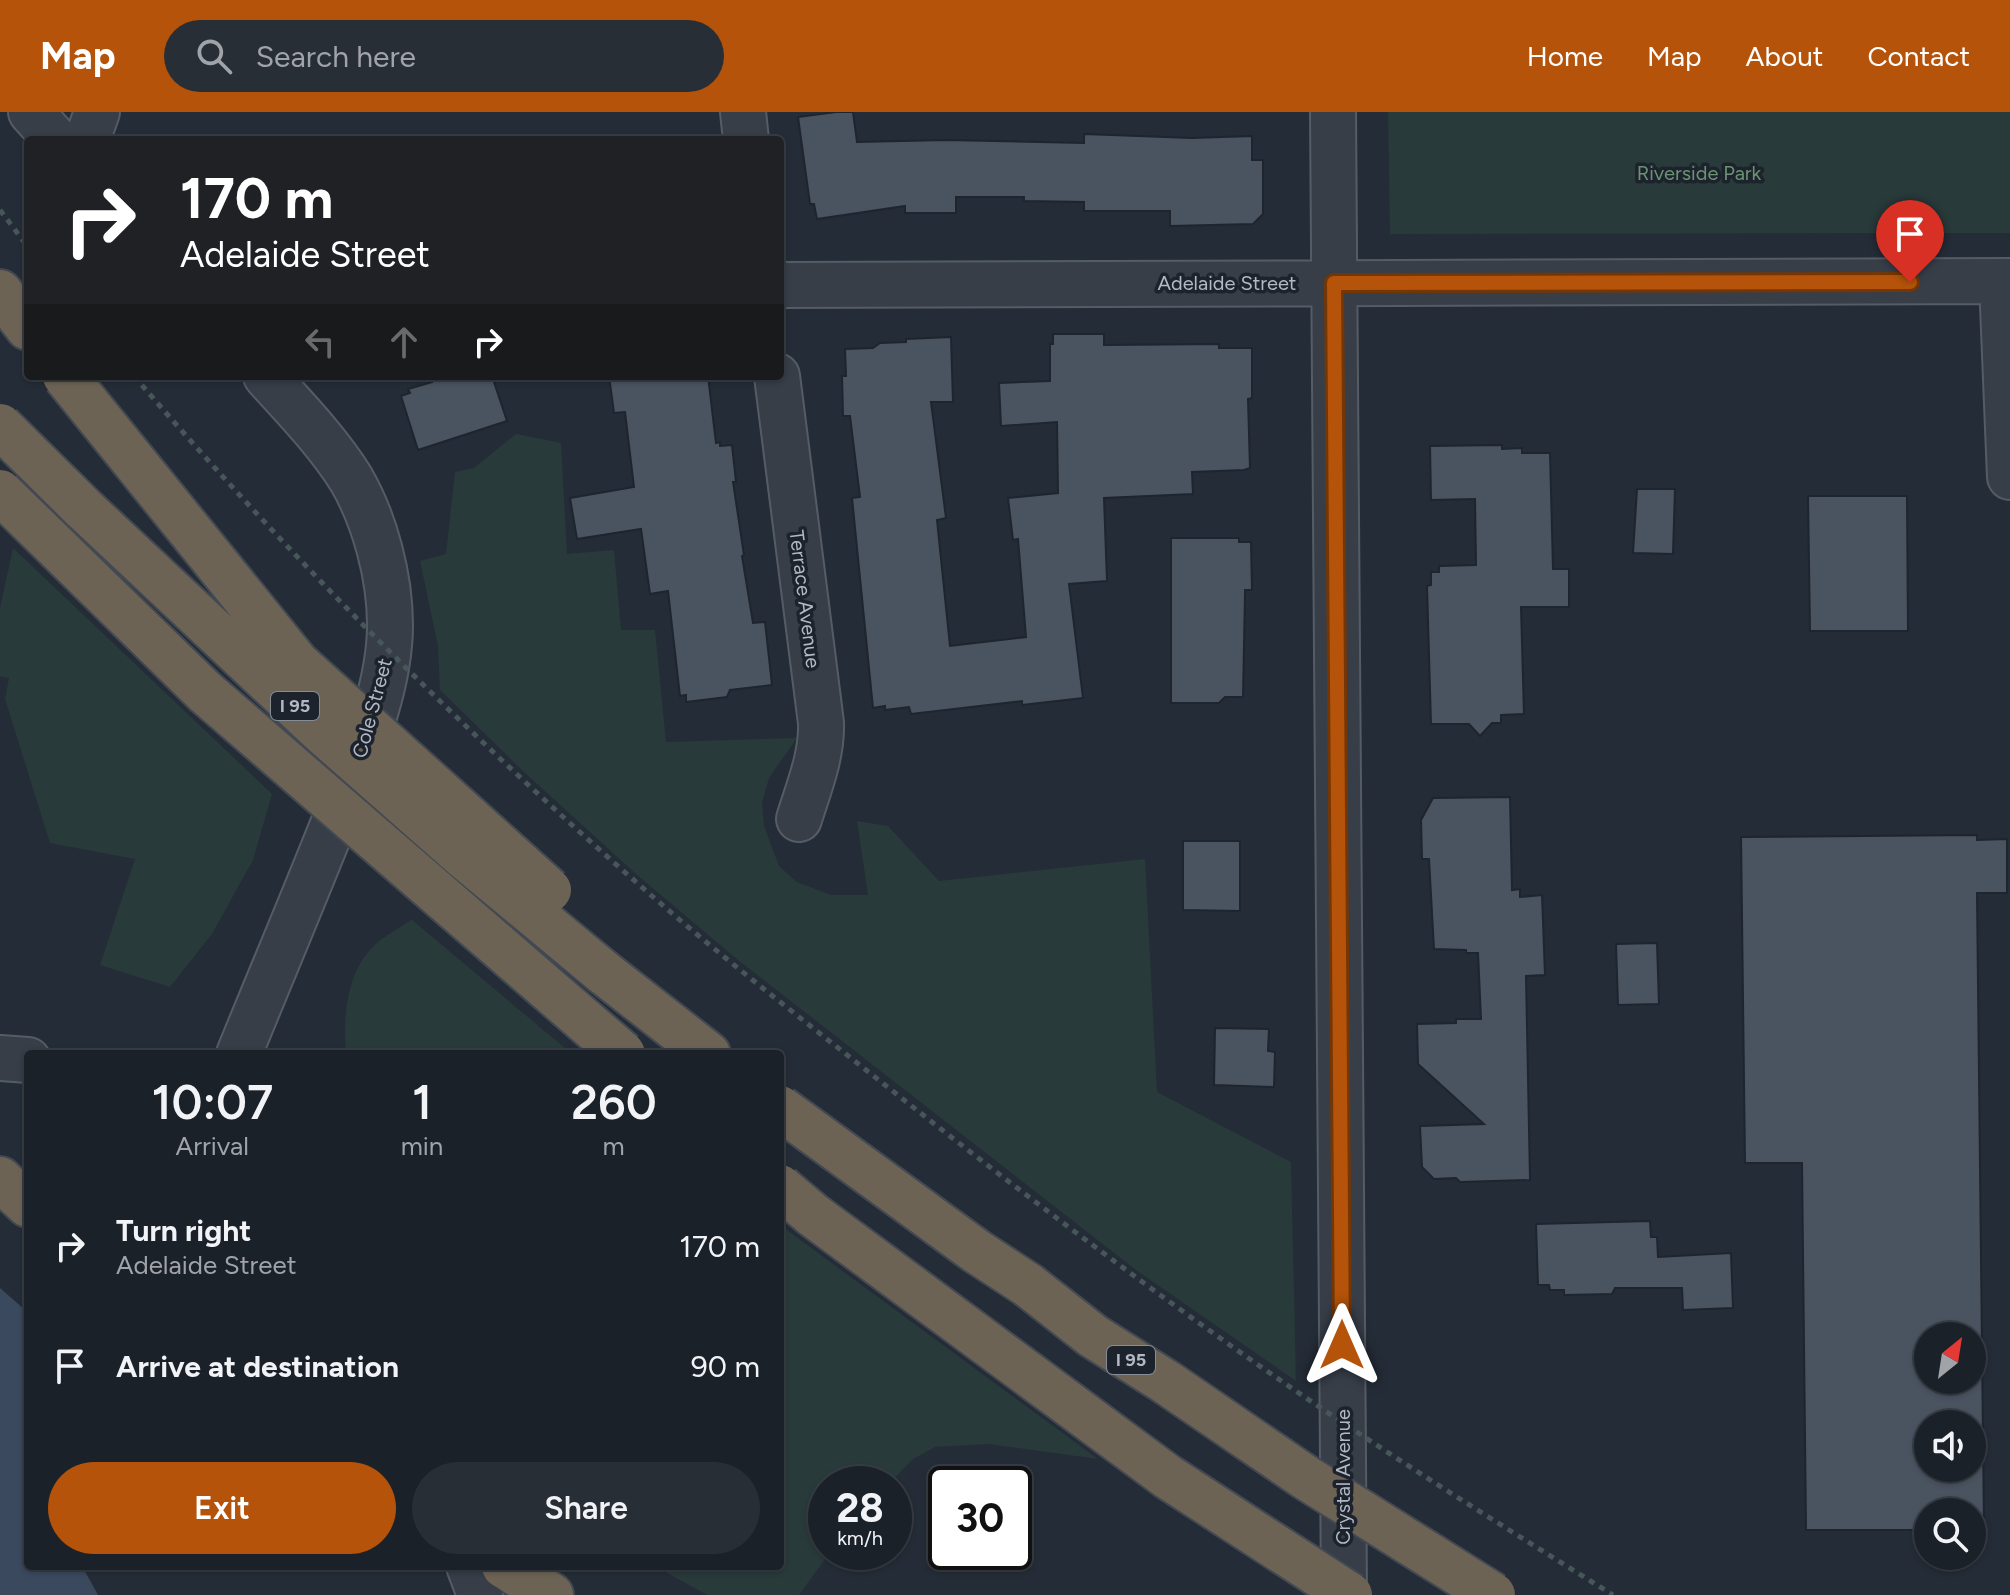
<!DOCTYPE html>
<html lang="en">
<head>
<meta charset="utf-8">
<style>
	body { margin:0; font-family:Figtree,sans-serif; background:#282e35; color:#f1f3f6; height:100vh; display:flex; flex-direction:column; font-size:30px; white-space:nowrap }
	* { box-sizing:border-box; margin:0 }
	p { font-size:26px; color:#a0a3a8 }
	.icon { flex:none; width:44px; height:44px; fill:none; stroke:currentColor; stroke-width:2; stroke-linecap:round; stroke-linejoin:round }
	.map { position:relative; flex:1; overflow:hidden }
	.drawer { position:absolute; left:24px; top:938px; width:760px; height:520px; display:flex; flex-direction:column; background:#1b2129; border-radius:8px; box-shadow:0 2px 6px #0004,0 0 0 2px #393e46 }
	.drawer>* { flex:none }
	.banner { position:absolute; left:24px; top:24px; width:760px; height:244px; border-radius:8px; box-shadow:0 2px 6px #0004,0 0 0 2px #393e46; background:#202124; color:#fff; overflow:hidden }
	.needle { width:52px; rotate:30deg }
	.fabs { position:absolute; left:1914px; top:1210px; display:grid; gap:16px }
	.fabs a { display:grid; place-items:center; width:72px; height:72px; border-radius:50%; background:#1b2129; box-shadow:0 2px 6px #0004,0 0 0 2px #393e46; font-size:40px }
	.speed { position:absolute; left:808px; top:1354px; display:flex; gap:16px; font-size:40px; font-weight:700; text-align:center }
	.speed>* { display:grid; place-content:center; width:104px; height:104px; border-radius:50%; background:#1b2129; box-shadow:0 2px 6px #0004,0 0 0 2px #393e46; line-height:1 }
	.speed small { font-size:20px; font-weight:400 }
	.speed .limit { border:4px solid #111; border-radius:12px; background:#fff; color:#111 }
	.pin { position:absolute; display:grid; place-items:center; width:68px; height:68px; color:#fff; margin:-82px -34px; border-radius:50% 50% 50% 0; rotate:-45deg; box-shadow:0 0 8px #0007 }
	.pin .icon { rotate:45deg }
	.me { position:absolute; width:88px; margin:-44px; rotate:0deg; stroke-linejoin:round; filter:drop-shadow(0 0 6px #0008) }
	.turn { display:flex; align-items:center; gap:28px; height:168px; padding:0 24px; font-size:36px }
	.turn .icon { width:104px; height:104px; stroke-width:2.5 }
	.turn b { display:block; font-size:56px; line-height:68px }
	.lanes { display:flex; align-items:center; height:76px; padding:0 24px; background:#0003; justify-content:center; gap:40px; direction:ltr }
	.lanes .off { opacity:.35 }
	.eta { display:flex; justify-content:space-evenly; align-items:center; height:136px; text-align:center }
	.eta b { font-size:48px; font-weight:600; line-height:56px }
	.button { display:flex; gap:16px; margin-top:auto; padding:16px 24px }
	.button a { flex:1; height:92px; border-radius:48px; background:#b45309; color:#fff; font-size:32px; font-weight:600; line-height:92px; text-align:center }
	.button a+a { background:#282e35; color:#f1f3f6 }
	ul { padding:0; list-style:none }
	li { display:flex; align-items:center; gap:24px; height:120px; padding:0 24px }
	li div { flex:1 }
	li b { display:block; font-size:30px }
	li em { font-style:normal }
	header { display:flex; align-items:center; gap:48px; box-sizing:border-box; height:112px; padding:0 40px; background:#b45309; color:#fff }
	header strong { font-size:38px }
	nav { display:flex; gap:44px; margin-inline-start:auto; font-size:28px }
	.search { width:560px; height:72px; background:#282e35; display:flex; align-items:center; gap:20px; box-sizing:border-box; padding:0 28px; border-radius:44px; color:#a0a3a8; font-size:30px }
	.map>svg:first-child { display:block }
	.green { fill:#293a3a }
	.water { fill:#3a495e }
	.building { fill:#4a5360; stroke:#1e252e; stroke-width:2; fill-rule:evenodd }
	.lines { fill:none; stroke-linecap:round; stroke-linejoin:round }
	.street-casing { stroke:#555c65; stroke-width:48 }
	.highway-casing { stroke:#424952; stroke-width:48 }
	.path { stroke:#475759; stroke-width:5; stroke-dasharray:6 6; stroke-linecap:butt }
	.street { stroke:#373e48; stroke-width:44 }
	.highway { stroke:#6d6355; stroke-width:44 }
	.highway-bridge-casing { stroke:#424952; stroke-width:48; stroke-linecap:butt }
	.path-bridge { stroke:#475759; stroke-width:5; stroke-dasharray:6 6; stroke-linecap:butt }
	.highway-bridge { stroke:#6d6355; stroke-width:44 }
	.route-casing { stroke:#753606; stroke-width:20 }
	.route { stroke:#b45309; stroke-width:14 }
	.labels { text-anchor:middle; stroke-width:7; stroke-linejoin:round; paint-order:stroke }
	.shield { fill:#1c232c; stroke:#858c96; stroke-width:2 }
	.shield-label { font-size:18px; font-weight:bold; fill:#b2b9c4 }
	.park-label { font-size:20px; fill:#6c9274; stroke:#1c232c }
	.street-label { font-size:20px; fill:#b2b9c4; stroke:#1c232c }
</style>
</head>
<body>
<header>
<strong>Map</strong>
<div class="search"><svg class="icon" aria-label="search" viewBox="0 0 24 24"><circle cx="10" cy="10" r="6"/><path d="M15 15l6 6"/></svg>Search here</div>
<nav><a>Home</a><a>Map</a><a>About</a><a>Contact</a></nav>
</header>
<div class="map">
<svg width="2010" height="1483" viewBox="0 0 2010 1483">
	<rect width="100%" height="100%" fill="#242c37"/>
	<path class="green" d="M 1388,0 L 2010,0 L 2010,121 L 1390,122 Z
		M 516,322 L 561,331 L 567,442 L 614,438 L 621,518 L 655,518 L 666,630 L 797,626 L 769,666 L 762,691 L 764,714 L 779,754 L 797,770 L 831,783 L 868,783 L 857,709 L 888,714 L 939,769 L 1145,747 L 1157,980 L 1291,1050 L 1296,1269 L 1136,1158 L 738,848 L 636,762 L 525,661 L 440,578 L 438,534 L 420,449 L 446,442 L 455,360 L 474,356 Z
		M 13,436 L 272,682 L 253,748 L 212,822 L 170,875 L 100,853 L 135,747 L 50,731 L 5,587 L 9,566 L 0,564 L 0,496 Z
		M 411,808 L 412,808 L 572,942 L 346,942 C 343,909 346,864 370,838 C 380,826 398,817 411,808 Z
		M 780,1113 L 1098,1347 L 988,1332 L 935,1335 L 913,1347 L 889,1372 L 826,1372 L 826,1440 L 830,1440 L 799,1483 L 707,1483 L 655,1454 L 780,1454 Z"/>
	<path class="water" d="M 0,1176 L 25,1198 L 22,1248 L 28,1265 L 28,1454 L 82,1454 L 98,1483 L 0,1483 Z"/>
	<path class="building" d="M 836,0 L 853,0 L 857,30 L 946,28 L 1084,31 L 1084,22 L 1192,26 L 1252,24 L 1252,48 L 1263,48 L 1263,102 L 1253,112 L 1170,114 L 1170,99 L 1084,99 L 1084,90 L 1024,89 L 1024,85 L 956,85 L 956,101 L 905,101 L 905,94 L 817,107 L 814,92 L 810,92 L 798,5 Z
		M 1053,222 L 1104,222 L 1104,233 L 1219,232 L 1219,236 L 1252,236 L 1252,286 L 1248,287 L 1250,356 L 1244,358 L 1192,360 L 1193,382 L 1104,386 L 1107,469 L 1069,472 L 1083,586 L 1022,593 L 1022,589 L 911,602 L 909,595 L 885,598 L 885,594 L 873,596 L 852,386 L 860,385 L 850,304 L 843,304 L 842,264 L 846,264 L 845,237 L 873,236 L 880,231 L 906,230 L 906,227 L 951,225 L 953,290 L 931,290 L 946,406 L 937,408 L 950,534 L 1026,525 L 1018,427 L 1013,428 L 1008,386 L 1058,381 L 1057,310 L 1001,314 L 999,271 L 1050,269 L 1050,232 L 1053,232 Z
		M 430,264 L 492,264 L 507,309 L 418,338 L 401,284 L 410,281 L 408,277 L 432,270 Z
		M 609,264 L 708,264 L 716,331 L 720,330 L 720,334 L 732,333 L 736,370 L 733,370 L 744,443 L 742,444 L 753,511 L 765,510 L 772,573 L 730,578 L 727,585 L 686,590 L 686,583 L 680,584 L 668,479 L 650,482 L 641,417 L 577,427 L 570,386 L 634,375 L 625,300 L 614,301 Z
		M 1502,333 L 1502,337 L 1522,336 L 1522,341 L 1550,341 L 1553,457 L 1569,457 L 1569,495 L 1521,495 L 1524,602 L 1501,603 L 1501,611 L 1492,611 L 1480,624 L 1469,612 L 1431,612 L 1427,474 L 1431,473 L 1431,460 L 1439,460 L 1439,454 L 1476,453 L 1475,387 L 1431,388 L 1430,334 Z
		M 1637,377 L 1675,377 L 1673,442 L 1633,441 Z
		M 1808,384 L 1907,384 L 1908,519 L 1810,519 Z
		M 1171,426 L 1239,426 L 1239,430 L 1251,430 L 1252,478 L 1245,478 L 1245,482 L 1243,585 L 1225,585 L 1219,591 L 1171,591 Z
		M 1510,685 L 1512,778 L 1520,777 L 1520,785 L 1542,783 L 1543,809 L 1545,863 L 1526,864 L 1530,1068 L 1460,1070 L 1456,1066 L 1434,1067 L 1422,1055 L 1420,1014 L 1484,1012 L 1418,952 L 1417,912 L 1456,911 L 1456,907 L 1481,907 L 1478,841 L 1466,841 L 1466,838 L 1434,837 L 1429,747 L 1422,747 L 1421,708 L 1433,686 Z
		M 1977,723 L 1977,728 L 2007,727 L 2007,781 L 1977,781 L 1984,1417 L 1972,1417 L 1972,1400 L 1928,1400 L 1928,1418 L 1806,1418 L 1802,1051 L 1745,1051 L 1741,725 ZM 1928,1224 L 1972,1224 L 1972,1268 L 1928,1268 ZM 1928,1312 L 1972,1312 L 1972,1356 L 1928,1356 Z
		M 1183,729 L 1240,729 L 1240,799 L 1183,798 Z
		M 1657,831 L 1659,892 L 1618,893 L 1616,832 Z
		M 1215,916 L 1269,917 L 1268,939 L 1275,940 L 1274,975 L 1214,973 Z
		M 1650,1109 L 1651,1125 L 1657,1125 L 1658,1145 L 1731,1141 L 1733,1196 L 1683,1198 L 1682,1176 L 1615,1176 L 1612,1182 L 1564,1183 L 1564,1178 L 1550,1178 L 1549,1173 L 1538,1173 L 1536,1112 Z"/>
	<g class="lines">
		<defs>
			<path id="street" d="M 31,0 L 56,28
				M 743,0 L 746,28
				M 1333,0 L 1344,1483
				M 87,28 L 97,0
				M 2002,169 L 2010,365
				M 780,173 L 2010,169
				M 777,264 L 821,611 C 822,644 809,675 799,707
				M 239,942 C 272,861 306,781 338,700 C 361,642 390,576 390,513 C 390,465 375,408 351,367 C 328,330 295,296 266,264
				M 0,946 L 28,948
				M 469,1454 L 480,1483"/>
			<path id="highway" d="M 0,180 L 28,216
				M 603,860 L 708,942
				M 0,1067 L 28,1093
				M 504,1454 L 551,1483"/>
		</defs>
		<use href="#street" class="street-casing"/>
		<use href="#highway" class="highway-casing"/>
		<path class="path" d="M 0,98 L 28,135"/>
		<use href="#street" class="street"/>
		<use href="#highway" class="highway"/>
		<defs>
			<path id="highway-bridge" d="M 65,264 L 297,551 L 549,778
				M 0,314 L 84,397 L 320,618 L 462,743 L 603,860
				M 0,380 L 205,580 L 623,942
				M 780,996 L 976,1139 L 1028,1173 L 1093,1224 L 1166,1270 L 1305,1365 L 1493,1483
				M 780,1075 L 813,1103 L 1168,1365 L 1350,1483"/>
		</defs>
		<use href="#highway-bridge" class="highway-bridge-casing"/>
		<path class="path-bridge" d="M 134,264 C 297,454 477,633 667,797 C 738,858 812,915 885,973 C 1024,1083 1165,1190 1312,1290 C 1411,1357 1512,1420 1613,1483"/>
		<use href="#highway-bridge" class="highway-bridge"/>
	</g>
	<g class="lines">
		<defs>
			<path id="route" d="M 1342,1233 L 1334,171 L 1910,170"/>
		</defs>
		<use href="#route" class="route-casing"/>
		<use href="#route" class="route"/>
	</g>
	<g class="labels">
		<g class="shield">
			<rect x="271" y="580" width="48" height="28" rx="6"/>
			<rect x="1107" y="1234" width="48" height="28" rx="6"/>
		</g>
		<g class="shield-label">
			<text x="295" y="600">I 95</text>
			<text x="1131" y="1254">I 95</text>
		</g>
		<g class="park-label">
			<text x="1699" y="68">Riverside Park</text>
		</g>
		<g class="street-label">
			<text x="1227" y="178">Adelaide Street</text>
			<text transform="translate(805 487) rotate(83)" y="7">Terrace Avenue</text>
			<text transform="translate(372 596) rotate(-75)" y="7">Cole Street</text>
			<text transform="translate(1343 1365) rotate(-90)" y="7">Crystal Avenue</text>
		</g>
	</g>
</svg>
<div class="fabs">
<a><svg class="needle" viewBox="-14 -14 28 28"><path d="M0-13l5 13h-10z" fill="#e53935"/><path d="M0 13l5-13h-10z" fill="#a0a3a8"/></svg></a>
<a><svg class="icon" aria-label="sound" viewBox="0 0 24 24"><path d="M4 9h4l5-4v14l-5-4H4zM17 9q2 3 0 6"/></svg></a>
<a><svg class="icon" aria-label="search" viewBox="0 0 24 24"><circle cx="10" cy="10" r="6"/><path d="M15 15l6 6"/></svg></a>
</div>
<div class="speed"><div>28<small>km/h</small></div><div class="limit">30</div></div>
<div class="pin" style="left:1910px;top:170px;background:#d93025"><svg class="icon" aria-label="arrive" viewBox="0 0 24 24"><path d="M6 21V4h12l-3 4 3 4H6"/></svg></div>
<svg class="me" style="left:1342px;top:1233px" viewBox="-20 -20 40 40"><path d="M0-17L14 15 0 8-14 15z" fill="#b45309" stroke="#fff" stroke-width="4"/></svg>
<div class="banner">
<div class="turn"><svg class="icon" aria-label="right" viewBox="0 0 24 24"><path d="M7 20v-9h11M14 6l5 5-5 5"/></svg><div><b>170 m</b>Adelaide Street</div></div>
<div class="lanes"><svg class="icon off" aria-label="left" viewBox="0 0 24 24"><path d="M17 20v-9H6M10 6l-5 5 5 5"/></svg><svg class="icon off" aria-label="ahead" viewBox="0 0 24 24"><path d="M12 20V5M6 11l6-6 6 6"/></svg><svg class="icon" aria-label="right" viewBox="0 0 24 24"><path d="M7 20v-9h11M14 6l5 5-5 5"/></svg></div>
</div>
<section class="drawer">
<div class="eta">
<div><b>10:07</b><p>Arrival</p></div>
<div><b>1</b><p>min</p></div>
<div><b>260</b><p>m</p></div>
</div>
<ul>
<li><svg class="icon" aria-label="right" viewBox="0 0 24 24"><path d="M7 20v-9h11M14 6l5 5-5 5"/></svg><div><b>Turn right</b><p>Adelaide Street</p></div><em>170 m</em></li>
<li><svg class="icon" aria-label="arrive" viewBox="0 0 24 24"><path d="M6 21V4h12l-3 4 3 4H6"/></svg><div><b>Arrive at destination</b></div><em>90 m</em></li>
</ul>
<div class="button"><a>Exit</a><a>Share</a></div>
</section>
</div>
</body>
</html>
